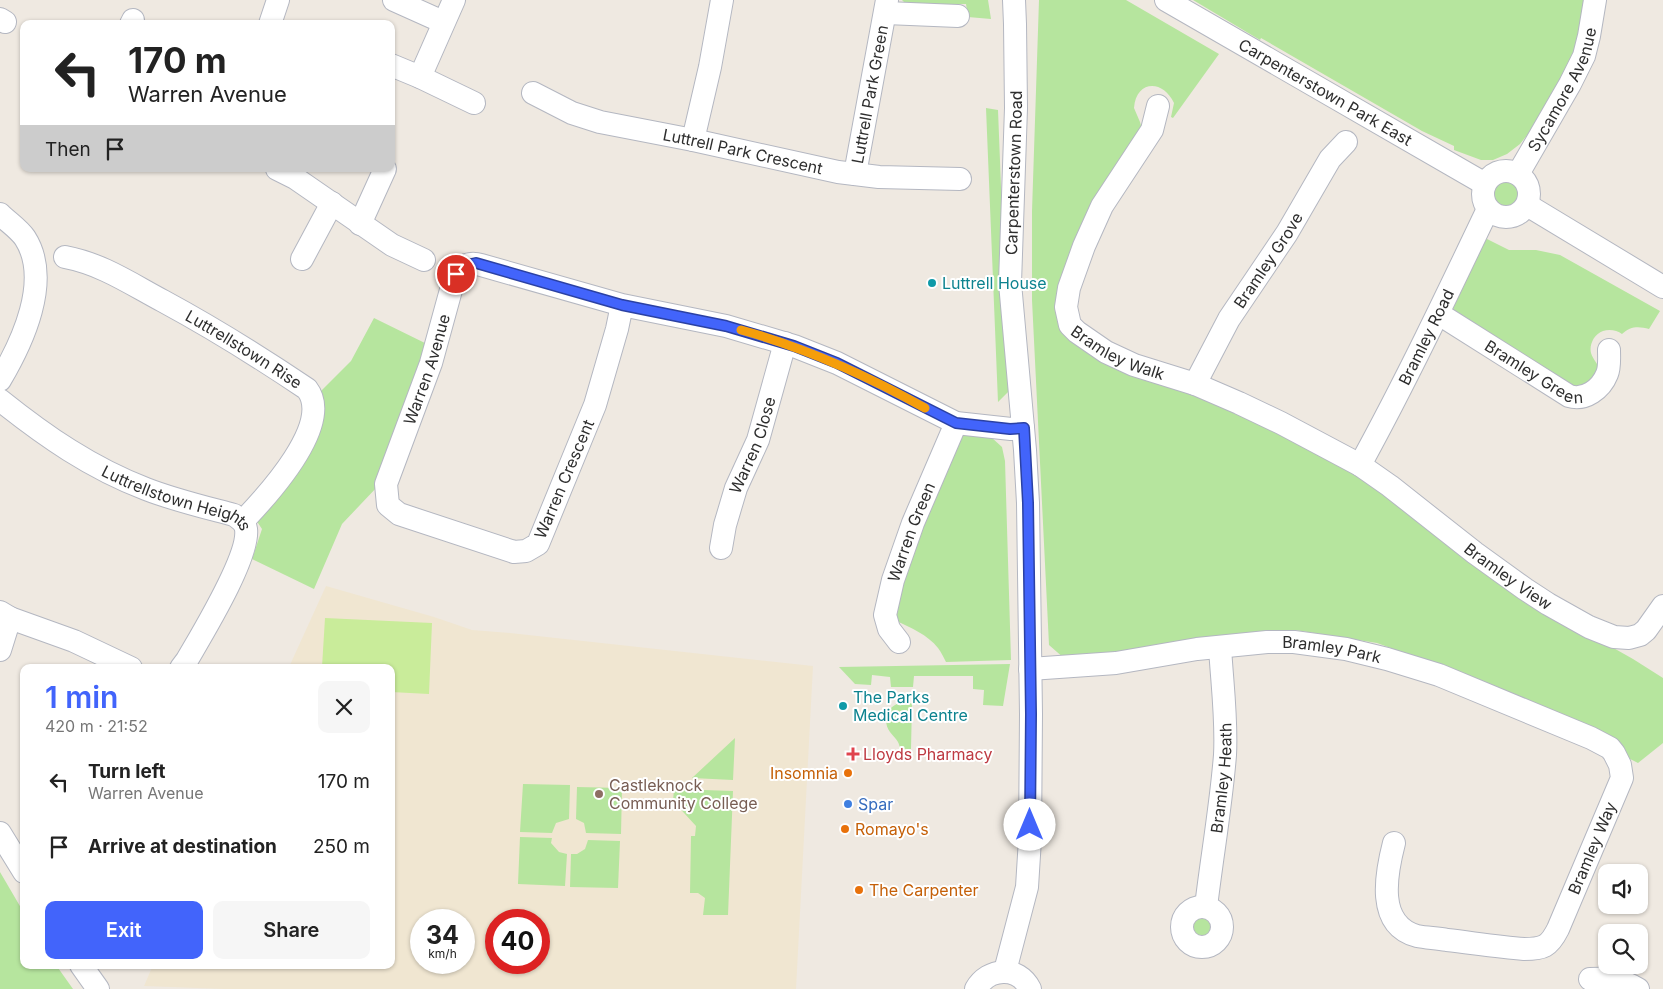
<!DOCTYPE html>
<html lang="en">
<head>
<meta charset="utf-8">
<style>
	body { margin:0; font-family:Inter,sans-serif; background:#f6f6f6; color:#222; height:100vh; display:flex; flex-direction:column; font-size:19px; white-space:nowrap }
	* { box-sizing:border-box; margin:0 }
	p { font-size:16px; color:#767676 }
	.icon { flex:none; width:28px; height:28px; fill:none; stroke:currentColor; stroke-width:2; stroke-linecap:round; stroke-linejoin:round }
	.map { position:relative; flex:1; overflow:hidden }
	.side { position:absolute; left:20px; top:664px; width:375px; height:305px; display:flex; flex-direction:column; background:#fff; border-radius:10px; box-shadow:0 1px 4px #0004 }
	.side>* { flex:none }
	.guide { position:absolute; left:20px; top:20px; width:375px; height:152px; border-radius:10px; box-shadow:0 1px 4px #0004; background:#fff; color:#222; overflow:hidden }
	.tools { position:absolute; left:1598px; top:864px; display:grid; gap:10px }
	.tools a { display:grid; place-items:center; width:50px; height:50px; border-radius:10px; background:#fff; box-shadow:0 1px 4px #0004; font-size:25px }
	.speed { position:absolute; left:410px; top:909px; display:flex; gap:10px; font-size:25px; font-weight:700; text-align:center }
	.speed>* { display:grid; place-content:center; width:65px; height:65px; border-radius:50%; background:#fff; box-shadow:0 1px 4px #0004; line-height:1 }
	.speed small { font-size:12px; font-weight:400 }
	.speed .limit { border:8px solid #d22; background:#fff; color:#111 }
	.pin { position:absolute; display:grid; place-items:center; width:42px; height:42px; color:#fff; margin:-21px; border:2px solid #fff; border-radius:50%; box-shadow:0 1px 5px #0007 }
	.me { position:absolute; width:55px; margin:-28px; rotate:0deg; stroke-linejoin:round; filter:drop-shadow(0 0 4px #0008) }
	.turn { display:flex; align-items:center; gap:18px; height:105px; padding:0 25px; font-size:22px }
	.turn .icon { width:65px; height:65px; stroke-width:2.5 }
	.turn b { display:block; font-size:35px; line-height:42px }
	.then { display:flex; align-items:center; height:48px; padding:0 25px; background:#0003; gap:10px; font-size:19px }
	.round { display:grid; place-items:center; flex:none; width:52px; height:52px; border-radius:10px; background:#f6f6f6 }
	.summary { display:flex; align-items:center; justify-content:space-between; height:85px; padding:0 25px }
	h1 { font-size:30px; font-weight:600; line-height:38px; color:#4264fb }
	.button { display:flex; gap:10px; margin-top:auto; padding:10px 25px }
	.button a { flex:1; height:58px; border-radius:10px; background:#4264fb; color:#fff; font-size:20px; font-weight:600; line-height:58px; text-align:center }
	.button a+a { background:#f6f6f6; color:#222 }
	ul { padding:0; list-style:none }
	li { display:flex; align-items:center; gap:15px; height:65px; padding:0 25px }
	li div { flex:1 }
	li b { display:block; font-size:19px }
	li em { font-style:normal }
	.map>svg:first-child { display:block }
	.education { fill:#f0e6d1; fill-rule:evenodd }
	.green { fill:#b6e59e }
	.pitch { fill:#c9ec9a }
	.lines { fill:none; stroke-linecap:round; stroke-linejoin:round }
	.minor-casing { stroke:#b4b7c1; stroke-width:24 }
	.minor { stroke:#fff; stroke-width:22 }
	.route-casing { stroke:#2b41a3; stroke-width:12 }
	.route { stroke:#4264fb; stroke-width:9 }
	.slow { stroke:#f59e0b; stroke-width:9 }
	.culture-dot { fill:#0f9aa8; stroke:#fff; stroke-width:2 }
	.health-dot { fill:#e0444e; stroke:#fff; stroke-width:2 }
	.food-dot { fill:#e8710a; stroke:#fff; stroke-width:2 }
	.education-dot { fill:#8d6e63; stroke:#fff; stroke-width:2 }
	.shop-dot { fill:#3f7fe0; stroke:#fff; stroke-width:2 }
	.labels { text-anchor:middle; stroke-width:4; stroke-linejoin:round; paint-order:stroke }
	.street-label { font-size:16px; fill:#2e2e2e; stroke:#fff }
	.culture-label { font-size:16px; fill:#0d838f; stroke:#fff; text-anchor:start }
	.health-label { font-size:16px; fill:#be3a42; stroke:#fff; text-anchor:start }
	.food-label { font-size:16px; fill:#c56008; stroke:#fff; text-anchor:start }
	.education-label { font-size:16px; fill:#785e54; stroke:#fff; text-anchor:start }
	.shop-label { font-size:16px; fill:#366cbe; stroke:#fff; text-anchor:start }
</style>
</head>
<body>
<div class="map">
<svg width="1663" height="989" viewBox="0 0 1663 989">
	<rect width="100%" height="100%" fill="#efe9e1"/>
	<path class="education" d="M 326,586 L 434,617 L 472,630 L 510,633 L 813,666 L 796,989 L 224,989 L 144,986 L 153,965 L 391,965 L 391,668 L 289,667 ZM 421,920 L 464,920 L 464,962 L 421,962 ZM 496,920 L 539,920 L 539,962 L 496,962 Z"/>
	<path class="green" d="M 902,0 L 988,0 L 991,19 L 968,17 L 966,4 L 941,4 L 937,8 L 906,4 Z
		M 1039,0 L 1126,0 L 1219,54 L 1173,118 L 1171,117 L 1174,103 C 1163,79 1136,80 1134,108 L 1140,122 L 1142,129 L 1057,315 L 1214,401 L 1354,473 L 1523,597 L 1633,659 L 1663,678 L 1663,743 L 1638,763 L 1467,676 L 1377,643 L 1295,630 L 1210,638 L 1065,659 L 1049,645 L 1032,300 L 1032,211 Z
		M 1193,0 L 1588,0 L 1575,56 L 1533,128 L 1520,144 L 1507,154 L 1493,160 L 1481,160 L 1454,150 L 1454,146 L 1422,131 L 1261,38 L 1260,40 Z
		M 986,108 L 998,110 L 1009,391 L 998,402 Z
		M1491 193a15 15 0 1 1 30 0a15 15 0 1 1-30 0Z
		M 1487,239 L 1509,250 L 1536,250 L 1560,255 L 1660,311 L 1649,329 C 1639,326 1630,326 1622,334 C 1617,330 1609,329 1603,331 C 1594,334 1589,345 1591,353 C 1593,360 1599,364 1599,371 L 1579,390 L 1453,310 L 1454,300 L 1483,241 Z
		M 374,318 L 431,346 L 378,486 L 342,524 L 314,589 L 252,559 L 262,529 L 256,520 L 319,393 L 351,361 Z
		M 959,435 L 991,437 L 1002,447 L 1005,461 L 1011,660 L 946,662 C 944,658 941,652 938,648 C 928,635 910,627 896,621 L 897,593 Z
		M 1010,664 L 1003,706 L 983,705 L 984,690 L 973,689 L 973,676 L 914,676 L 913,687 L 891,687 L 890,677 L 872,675 L 871,685 L 855,684 L 839,667 Z
		M 900,703 L 912,703 L 911,749 L 900,749 C 899,740 895,739 890,732 C 882,721 887,706 900,703 Z
		M 735,738 L 733,780 L 692,778 Z
		M 523,784 L 570,785 L 569,819 L 556,823 L 552,833 L 520,832 Z
		M 577,787 L 622,788 L 621,834 L 586,833 L 584,823 L 576,819 Z
		M 674,789 L 733,791 L 728,915 L 703,915 L 705,898 L 698,893 L 690,893 L 691,836 L 695,836 L 696,826 L 673,801 Z
		M 520,837 L 552,838 L 551,843 L 559,852 L 567,854 L 565,886 L 518,884 Z
		M 588,840 L 620,841 L 618,888 L 570,887 L 571,854 L 577,854 L 585,849 Z
		M 0,872 L 24,913 L 24,965 L 56,965 L 73,989 L 0,989 Z
		M1190 928a11 11 0 1 1 22 0a11 11 0 1 1-22 0Z"/>
	<path class="pitch" d="M 325,618 L 432,623 L 429,694 L 391,692 L 391,668 L 322,667 Z"/>
	<g class="lines">
		<defs>
			<g id="minor">
				<path d="M 394,0 L 443,22"/>
				<path id="s1" d="M 1166,0 L 1485,184"/>
				<path d="M 886,13 L 958,16"/>
				<path d="M 0,19 L 5,22"/>
				<path d="M 131,24 L 133,20"/>
				<path d="M 270,24 L 278,0"/>
				<path d="M 391,65 L 420,77 L 474,103"/>
				<path d="M 420,77 L 454,0"/>
				<path id="s2" d="M 533,93 L 572,113 L 600,122 L 693,140 L 838,172 L 879,177 L 960,179"/>
				<path id="s3" d="M 1158,106 L 1152,130 L 1102,206 L 1084,246 L 1069,288 L 1066,307 L 1070,325 L 1077,332 L 1106,352 L 1134,365 L 1195,384 L 1239,403 L 1281,423 L 1360,465 L 1390,486 L 1475,553 L 1525,589 L 1548,604 L 1589,627 L 1614,637 L 1629,638 L 1640,635 L 1646,630 L 1663,606"/>
				<path d="M 693,140 L 710,67 L 722,0"/>
				<path d="M 277,169 L 295,178 L 392,245 L 424,260"/>
				<circle cx="1506" cy="194" r="23"/>
				<path id="s4" d="M 855,174 L 887,0"/>
				<path id="s5" d="M 1518,174 L 1570,84 L 1584,56 L 1589,36 L 1595,0"/>
				<path d="M 1527,205 L 1663,287"/>
				<path d="M 0,214 C 8,222 19,229 25,238 C 52,280 22,343 0,380"/>
				<path d="M 360,224 L 385,169"/>
				<path id="s6" d="M 65,257 C 102,264 131,284 163,301 C 213,328 261,358 307,389 C 334,424 267,496 243,521"/>
				<path d="M 302,259 L 332,203"/>
				<path id="s7" d="M 622,305 L 617,329 L 595,405 L 538,544 L 526,551 L 514,552 L 399,514 L 388,505 L 386,484 L 431,363 L 454,279 C 458,267 468,261 481,265 L 622,305 L 726,326 L 794,346 L 837,363 L 956,423 L 1011,429 L 1023,428"/>
				<path id="s8" d="M 1439,314 L 1569,396 C 1585,401 1601,389 1607,374 C 1610,367 1609,358 1609,350"/>
				<path id="s9" d="M 1195,384 L 1229,319 L 1287,233 L 1330,159 L 1346,142"/>
				<path id="s10" d="M 0,400 C 45,436 91,468 146,489 C 174,500 204,507 234,515 C 240,519 245,522 246,529 C 250,556 202,634 187,660 L 181,668"/>
				<path id="s11" d="M 1360,465 C 1406,381 1447,295 1488,209"/>
				<path id="s12" d="M 721,548 L 725,525 L 736,488 L 758,440 L 785,343"/>
				<path d="M 0,612 L 10,618 L 74,641 L 131,668"/>
				<path id="s13" d="M 899,642 L 889,629 L 885,615 L 893,580 L 913,523 L 956,423"/>
				<path d="M 0,650 L 10,618"/>
				<path id="s14" d="M 1030,669 L 1116,663 L 1197,649 L 1267,642 L 1294,642 L 1346,649 L 1387,659 L 1439,675 L 1591,738 L 1610,748 L 1614,753 L 1620,765 L 1622,778 L 1558,929 C 1549,947 1543,949 1524,949 C 1498,947 1473,943 1447,940 C 1437,938 1427,938 1417,936 C 1376,925 1386,874 1394,843"/>
				<path d="M 0,833 L 24,872"/>
				<path id="s15" d="M 1206,907 C 1212,856 1221,806 1225,755 C 1227,719 1222,683 1220,647"/>
				<circle cx="1202" cy="927" r="20"/>
				<path d="M 81,965 L 98,989"/>
				<path id="s16" d="M 1005,971 L 1027,887 L 1030,839 L 1031,714 L 1028,503 L 1025,450 L 1010,283 L 1016,108 L 1015,24 L 1014,0"/>
				<path d="M 1590,979 C 1610,978 1620,979 1638,989"/>
				<path d="M 976,989 C 988,968 1018,965 1030,989"/>
			</g>
		</defs>
		<use href="#minor" class="minor-casing"/>
		<use href="#minor" class="minor"/>
	</g>
	<g class="lines">
		<defs>
			<path id="route" d="M 456,274 L 463,266 L 476,263 L 622,305 L 726,326 L 794,346 L 837,363 L 956,423 L 1010,429 L 1024,428 L 1028,503 L 1031,714 L 1030,825"/>
		</defs>
		<use href="#route" class="route-casing"/>
		<use href="#route" class="route"/>
		<path class="slow" d="M 741,330 C 806,348 866,375 925,408"/>
	</g>
	<g class="culture-dot">
		<circle cx="932" cy="283" r="5"/>
		<circle cx="843" cy="706" r="5"/>
	</g>
	<path class="health-dot" d="M850.5 746.5h5v5h5v5h-5v5h-5v-5h-5v-5h5z"/>
	<g class="food-dot">
		<circle cx="848" cy="773" r="5"/>
		<circle cx="845" cy="829" r="5"/>
		<circle cx="859" cy="890" r="5"/>
	</g>
	<circle class="education-dot" cx="599" cy="794" r="5"/>
	<circle class="shop-dot" cx="848" cy="804" r="5"/>
	<g class="labels">
		<g class="street-label">
			<text dy="6" stroke="none"><textPath href="#s5" startOffset="96">Sycamore Avenue</textPath></text>
			<text dy="6" stroke="none"><textPath href="#s1" startOffset="184">Carpenterstown Park East</textPath></text>
			<text dy="6" stroke="none"><textPath href="#s4" startOffset="81">Luttrell Park Green</textPath></text>
			<text dy="6" stroke="none"><textPath href="#s2" startOffset="219">Luttrell Park Crescent</textPath></text>
			<text dy="6" stroke="none"><textPath href="#s16" startOffset="802">Carpenterstown Road</textPath></text>
			<text dy="6" stroke="none"><textPath href="#s9" startOffset="144">Bramley Grove</textPath></text>
			<text dy="6" stroke="none"><textPath href="#s11" startOffset="144">Bramley Road</textPath></text>
			<text dy="6" stroke="none"><textPath href="#s6" startOffset="202">Luttrellstown Rise</textPath></text>
			<text dy="6" stroke="none"><textPath href="#s3" startOffset="298">Bramley Walk</textPath></text>
			<text dy="6" stroke="none"><textPath href="#s8" startOffset="112">Bramley Green</textPath></text>
			<text dy="6" stroke="none"><textPath href="#s7" startOffset="558">Warren Avenue</textPath></text>
			<text dy="6" stroke="none"><textPath href="#s12" startOffset="108">Warren Close</textPath></text>
			<text transform="translate(564 479) rotate(-67)" y="6">Warren Crescent</text>
			<text dy="6" stroke="none"><textPath href="#s10" startOffset="204">Luttrellstown Heights</textPath></text>
			<text dy="6" stroke="none"><textPath href="#s13" startOffset="118">Warren Green</textPath></text>
			<text dy="6" stroke="none"><textPath href="#s3" startOffset="751">Bramley View</textPath></text>
			<text dy="6" stroke="none"><textPath href="#s14" startOffset="304">Bramley Park</textPath></text>
			<text dy="6" stroke="none"><textPath href="#s15" startOffset="130">Bramley Heath</textPath></text>
			<text transform="translate(1592 848) rotate(-67)" y="6">Bramley Way</text>
		</g>
		<g class="culture-label">
			<text x="942" y="289">Luttrell House</text>
			<text x="853" y="703">The Parks<tspan x="853" dy="18">Medical Centre</tspan></text>
		</g>
		<g class="health-label">
			<text x="863" y="760">Lloyds Pharmacy</text>
		</g>
		<g class="food-label">
			<text x="838" y="779" text-anchor="end">Insomnia</text>
			<text x="855" y="835">Romayo's</text>
			<text x="869" y="896">The Carpenter</text>
		</g>
		<g class="education-label">
			<text x="609" y="791">Castleknock<tspan x="609" dy="18">Community College</tspan></text>
		</g>
		<g class="shop-label">
			<text x="858" y="810">Spar</text>
		</g>
	</g>
</svg>
<div class="tools">
<a><svg class="icon" aria-label="sound" viewBox="0 0 24 24"><path d="M4 9h4l5-4v14l-5-4H4zM17 9q2 3 0 6"/></svg></a>
<a><svg class="icon" aria-label="search" viewBox="0 0 24 24"><circle cx="10" cy="10" r="6"/><path d="M15 15l6 6"/></svg></a>
</div>
<div class="speed"><div>34<small>km/h</small></div><div class="limit">40</div></div>
<div class="pin" style="left:456px;top:274px;background:#d93025"><svg class="icon" aria-label="arrive" viewBox="0 0 24 24"><path d="M6 21V4h12l-3 4 3 4H6"/></svg></div>
<svg class="me" style="left:1030px;top:825px" viewBox="-20 -20 40 40"><circle r="19" fill="#fff"/><path d="M0-13L10 11 0 6-10 11z" fill="#4264fb"/></svg>
<div class="guide">
<div class="turn"><svg class="icon" aria-label="left" viewBox="0 0 24 24"><path d="M17 20v-9H6M10 6l-5 5 5 5"/></svg><div><b>170 m</b>Warren Avenue</div></div>
<div class="then">Then<svg class="icon" aria-label="arrive" viewBox="0 0 24 24"><path d="M6 21V4h12l-3 4 3 4H6"/></svg></div>
</div>
<section class="side">
<div class="summary"><div><h1>1 min</h1><p>420 m · 21:52</p></div><a class="round"><svg class="icon" aria-label="close" viewBox="0 0 24 24"><path d="M6 6l12 12M18 6L6 18"/></svg></a></div>
<ul>
<li><svg class="icon" aria-label="left" viewBox="0 0 24 24"><path d="M17 20v-9H6M10 6l-5 5 5 5"/></svg><div><b>Turn left</b><p>Warren Avenue</p></div><em>170 m</em></li>
<li><svg class="icon" aria-label="arrive" viewBox="0 0 24 24"><path d="M6 21V4h12l-3 4 3 4H6"/></svg><div><b>Arrive at destination</b></div><em>250 m</em></li>
</ul>
<div class="button"><a>Exit</a><a>Share</a></div>
</section>
</div>
</body>
</html>
